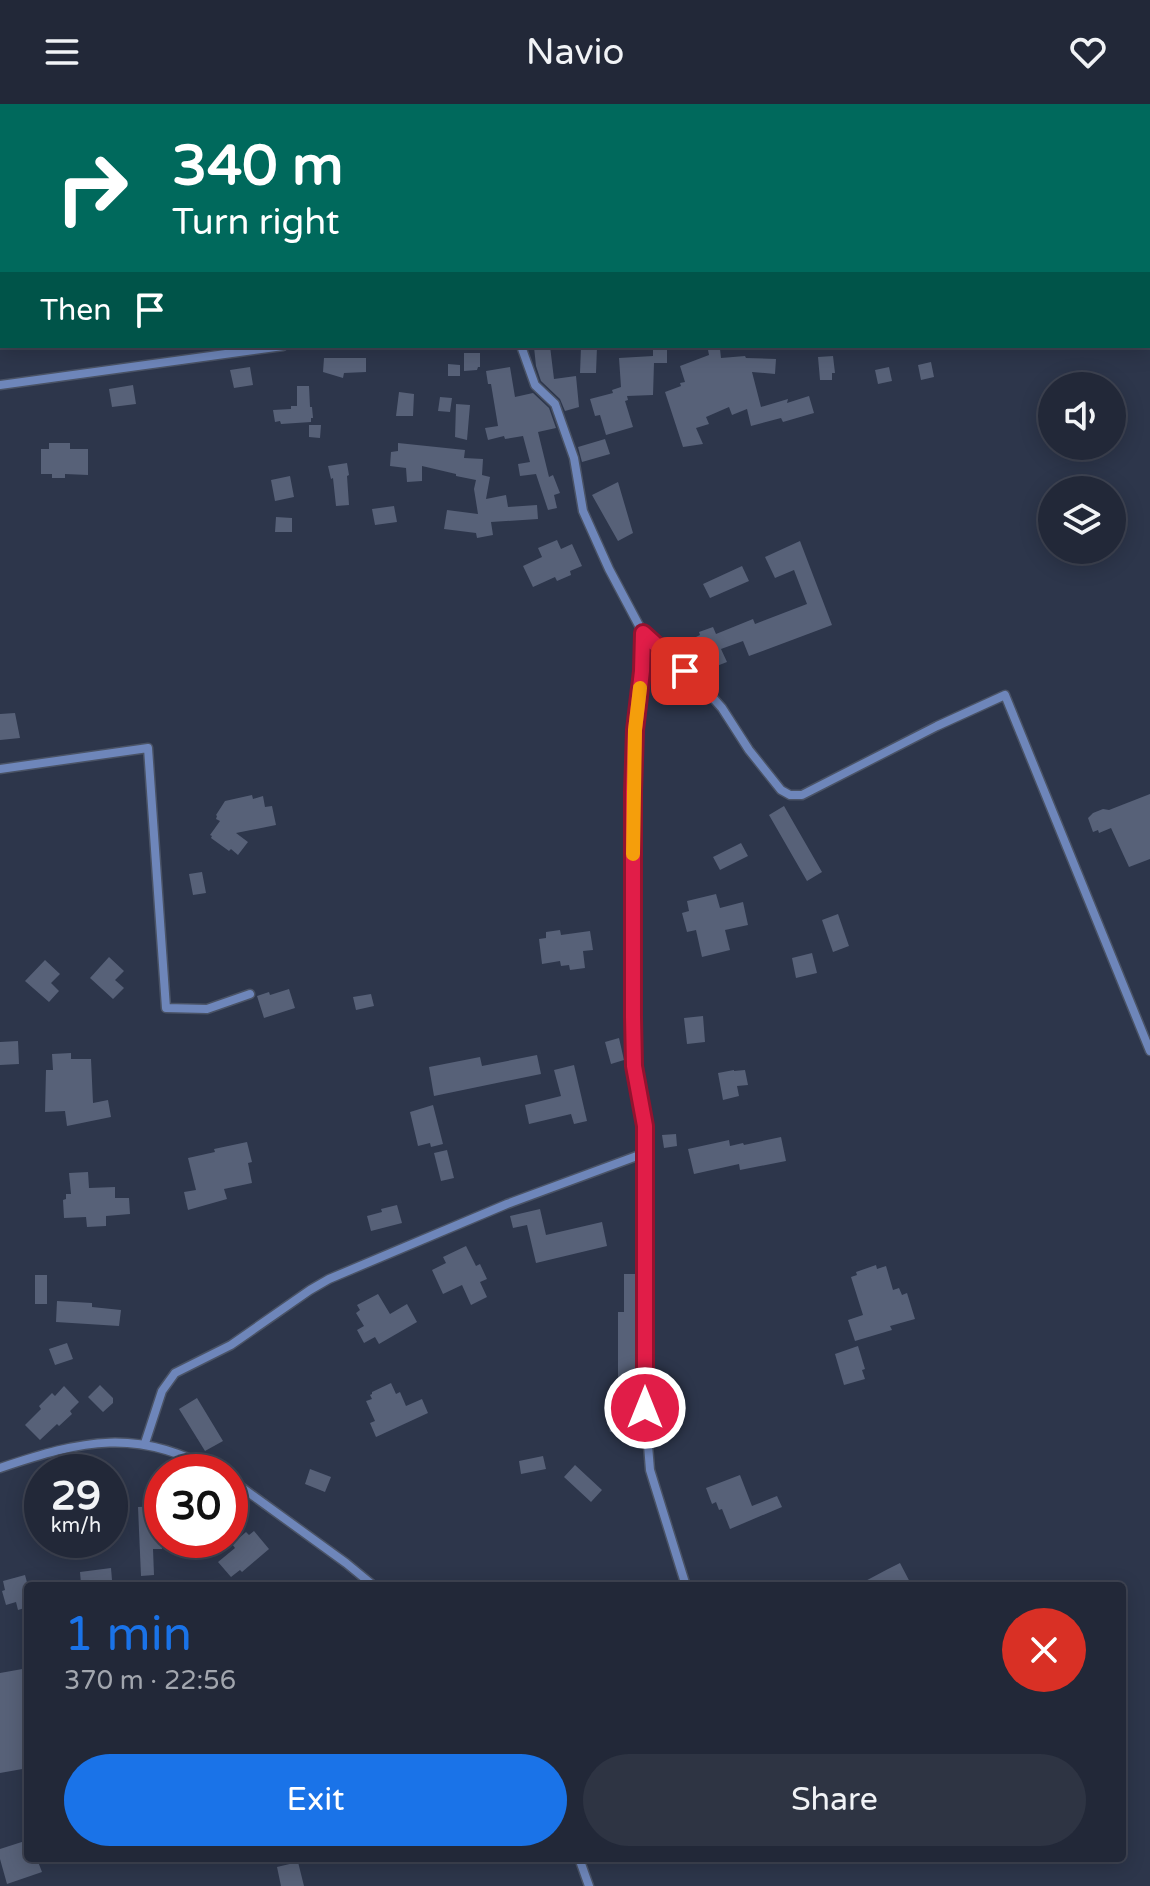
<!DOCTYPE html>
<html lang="en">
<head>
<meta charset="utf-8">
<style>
	body { margin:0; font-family:"Varela Round",sans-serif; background:#2e3443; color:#f1f3f6; height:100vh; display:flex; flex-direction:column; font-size:30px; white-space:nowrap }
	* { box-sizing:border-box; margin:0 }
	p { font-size:26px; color:#a2a6ae }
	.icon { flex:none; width:44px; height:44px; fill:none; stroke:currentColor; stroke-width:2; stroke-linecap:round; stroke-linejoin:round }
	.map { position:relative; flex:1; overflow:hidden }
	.drawer { position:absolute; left:24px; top:1478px; width:1102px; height:280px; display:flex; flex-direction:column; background:#222838; border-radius:8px; box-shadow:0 4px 20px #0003,0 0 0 2px #3f4453 }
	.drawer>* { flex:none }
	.guide { position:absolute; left:0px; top:0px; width:1150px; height:244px; box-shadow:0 4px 20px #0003,0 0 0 2px #3f4453; background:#00695c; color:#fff; overflow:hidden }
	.tools { position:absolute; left:1038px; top:268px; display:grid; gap:16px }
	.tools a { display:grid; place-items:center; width:88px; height:88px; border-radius:50%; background:#222838; box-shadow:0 4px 20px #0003,0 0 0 2px #3f4453; font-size:40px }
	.speed { position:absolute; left:24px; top:1350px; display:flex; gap:16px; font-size:40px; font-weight:700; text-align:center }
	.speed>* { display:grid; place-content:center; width:104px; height:104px; border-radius:50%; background:#222838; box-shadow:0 4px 20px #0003,0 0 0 2px #3f4453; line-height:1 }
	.speed small { font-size:20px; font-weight:400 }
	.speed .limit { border:12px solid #d22; background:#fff; color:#111 }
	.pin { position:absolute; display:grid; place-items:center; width:68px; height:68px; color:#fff; margin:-34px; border-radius:16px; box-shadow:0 4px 12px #0006 }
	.me { position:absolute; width:88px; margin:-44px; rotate:0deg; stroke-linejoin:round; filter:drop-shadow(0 0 6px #0008) }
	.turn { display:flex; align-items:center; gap:28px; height:168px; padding:0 40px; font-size:36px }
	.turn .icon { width:104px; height:104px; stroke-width:2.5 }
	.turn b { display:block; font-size:56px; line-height:68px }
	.then { display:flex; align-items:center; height:76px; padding:0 40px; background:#0003; gap:16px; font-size:30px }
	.round { display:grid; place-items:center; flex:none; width:84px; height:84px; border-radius:42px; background:#2e3443 }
	.overview { display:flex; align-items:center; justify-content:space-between; height:136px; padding:0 40px }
	h1 { font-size:48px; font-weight:600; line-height:60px; color:#1a73e8 }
	.primary-button { display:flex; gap:16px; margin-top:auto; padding:16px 40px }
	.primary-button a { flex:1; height:92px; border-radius:48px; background:#1a73e8; color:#fff; font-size:32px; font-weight:600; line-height:92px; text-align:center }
	.primary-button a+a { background:#2e3443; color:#f1f3f6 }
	header { display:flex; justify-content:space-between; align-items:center; height:104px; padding:0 40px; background:#222838; font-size:36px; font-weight:600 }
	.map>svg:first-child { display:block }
	.building { fill:#576178 }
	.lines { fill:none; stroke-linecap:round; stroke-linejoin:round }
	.minor-casing { stroke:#4a5366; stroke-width:11 }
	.minor { stroke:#6e86ba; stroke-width:8 }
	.route-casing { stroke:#92132f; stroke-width:20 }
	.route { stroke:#e11d48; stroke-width:14 }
	.slow { stroke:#f59e0b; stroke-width:14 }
</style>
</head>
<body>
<header><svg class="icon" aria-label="menu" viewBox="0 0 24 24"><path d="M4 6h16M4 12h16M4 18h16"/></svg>Navio<svg class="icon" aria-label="heart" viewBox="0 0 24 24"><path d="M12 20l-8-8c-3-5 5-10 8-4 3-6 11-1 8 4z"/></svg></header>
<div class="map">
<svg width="1150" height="1782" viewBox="0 0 1150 1782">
	<rect width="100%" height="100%" fill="#2d364b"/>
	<path class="building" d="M 550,242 L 554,275 L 576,272 L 579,303 L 565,307 L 560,295 L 541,277 L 536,262 L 534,243 Z
		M 581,243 L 597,243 L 596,269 L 580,269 Z
		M 720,245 L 721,254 L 745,252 L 746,254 L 776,255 L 775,270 L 752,268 L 761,303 L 788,295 L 787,299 L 809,292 L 814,309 L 783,318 L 781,314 L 751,322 L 747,305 L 732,311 L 729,303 L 706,313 L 709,320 L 696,324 L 703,340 L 683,343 L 665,288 L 681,282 L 680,279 L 685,278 L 680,262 L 709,251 L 708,246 Z
		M 653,246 L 667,246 L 667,259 L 654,259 L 653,291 L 627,292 L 628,296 L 625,297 L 633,323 L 606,331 L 600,311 L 595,312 L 590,295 L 613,289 L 612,286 L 621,283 L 619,254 L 653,252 Z
		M 464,249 L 480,249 L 480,263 L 478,263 L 477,266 L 464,267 Z
		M 833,252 L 835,269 L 832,269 L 832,276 L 820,276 L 818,253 Z
		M 324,254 L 366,254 L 366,268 L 344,269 L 343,274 L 323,268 Z
		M 931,258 L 934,273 L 921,276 L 918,261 Z
		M 448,260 L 460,261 L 460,272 L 448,272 Z
		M 250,263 L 253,281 L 234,284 L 230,266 Z
		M 510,263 L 515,293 L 533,289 L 549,304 L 556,324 L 538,328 L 549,373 L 553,371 L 560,389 L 554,391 L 557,404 L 548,406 L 536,370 L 520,372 L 518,360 L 530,358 L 523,332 L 505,335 L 504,332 L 488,336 L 485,324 L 498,322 L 491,280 L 488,280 L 486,267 Z
		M 889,263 L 892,277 L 878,280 L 875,266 Z
		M 133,281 L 136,300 L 112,303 L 109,285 Z
		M 297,282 L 309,282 L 310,303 L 312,303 L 313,314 L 311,314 L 311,318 L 281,320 L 280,317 L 275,318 L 273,306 L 291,305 L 291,302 L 297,302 Z
		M 399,288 L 414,290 L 413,312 L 396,312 Z
		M 440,293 L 452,294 L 450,308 L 438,307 Z
		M 456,300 L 470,301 L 467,336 L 455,333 Z
		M 309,321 L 321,321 L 320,334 L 309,333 Z
		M 605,335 L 610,350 L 582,358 L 578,343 Z
		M 49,339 L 70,339 L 70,345 L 88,345 L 88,371 L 65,370 L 65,374 L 52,374 L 52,370 L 41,370 L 41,345 L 49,345 Z
		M 398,339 L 465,346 L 464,354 L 483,355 L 482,371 L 490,373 L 486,395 L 506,391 L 508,403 L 537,401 L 538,415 L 491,418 L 493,431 L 477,434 L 476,429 L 444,425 L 447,406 L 478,410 L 474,385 L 476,376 L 456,372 L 456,370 L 422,362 L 422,377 L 407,378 L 406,364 L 390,362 L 391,348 L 398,347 Z
		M 347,359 L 349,371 L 347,372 L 349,401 L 336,402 L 333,374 L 331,375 L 328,362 Z
		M 290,372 L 294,393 L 275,397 L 271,376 Z
		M 618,378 L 633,429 L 618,437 L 592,391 Z
		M 394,402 L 397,418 L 375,421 L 372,405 Z
		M 276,413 L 292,414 L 292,428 L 275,428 Z
		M 557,436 L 561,445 L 572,440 L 582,462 L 570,467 L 571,471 L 557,477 L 555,473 L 533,483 L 523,462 L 542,453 L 538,444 Z
		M 800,437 L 832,521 L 749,552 L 743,537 L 721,545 L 727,558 L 709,565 L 696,533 L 700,531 L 699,528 L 713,523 L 716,530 L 753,515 L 755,520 L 807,500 L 794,466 L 775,474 L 765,453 Z
		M 742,462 L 749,477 L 710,494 L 703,480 Z
		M 15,609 L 20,634 L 0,636 L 0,610 Z
		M 1150,690 L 1150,755 L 1129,763 L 1111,724 L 1099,729 L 1098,726 L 1093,728 L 1088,714 L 1093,709 L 1103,705 L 1109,706 Z
		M 252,691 L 253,695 L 263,692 L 265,703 L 272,702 L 276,721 L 236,729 L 248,738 L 238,751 L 231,745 L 229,747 L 211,734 L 212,732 L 210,731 L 220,717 L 216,715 L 217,712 L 216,711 L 225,697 Z
		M 784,702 L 822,768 L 807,777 L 769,711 Z
		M 741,739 L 748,752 L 720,766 L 713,753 Z
		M 202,768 L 206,789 L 193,791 L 189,770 Z
		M 716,790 L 720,804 L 743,798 L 748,821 L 725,826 L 730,846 L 702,853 L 696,826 L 687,828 L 682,809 L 689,807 L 687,797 Z
		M 838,810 L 849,842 L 833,848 L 822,816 Z
		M 560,826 L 561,831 L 590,827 L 593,846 L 583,847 L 585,864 L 570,866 L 569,861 L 561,862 L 560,857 L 542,860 L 539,835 L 546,834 L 546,828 Z
		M 812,849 L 817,869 L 796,874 L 792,854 Z
		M 109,853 L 124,867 L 115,876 L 124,884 L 113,895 L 90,874 Z
		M 45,856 L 60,870 L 51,879 L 59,887 L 49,898 L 25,877 Z
		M 289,885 L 295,904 L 264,914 L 257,892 L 269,888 L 270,891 Z
		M 371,890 L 374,902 L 356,906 L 353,893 Z
		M 703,912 L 705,938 L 687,940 L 684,914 Z
		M 619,934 L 624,956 L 611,960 L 605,938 Z
		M 18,937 L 19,960 L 0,961 L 0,938 Z
		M 71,949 L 71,955 L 91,955 L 93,999 L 108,996 L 111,1013 L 67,1022 L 65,1007 L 45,1008 L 46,966 L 53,966 L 52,950 Z
		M 537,951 L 541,970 L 434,992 L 429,963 L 480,953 L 482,962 Z
		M 574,961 L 587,1017 L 574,1020 L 571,1010 L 529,1020 L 525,1001 L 561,992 L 554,966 Z
		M 734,966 L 734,967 L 745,966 L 748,981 L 737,982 L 739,992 L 723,996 L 718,969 Z
		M 433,1001 L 443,1040 L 431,1043 L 430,1039 L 418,1042 L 410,1008 Z
		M 676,1030 L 677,1042 L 664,1044 L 662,1031 Z
		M 781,1033 L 786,1057 L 740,1066 L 739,1060 L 694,1070 L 688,1045 L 729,1036 L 730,1042 L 743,1039 L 744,1041 Z
		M 247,1038 L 252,1058 L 248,1059 L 252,1079 L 224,1085 L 227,1095 L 188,1106 L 184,1088 L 196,1086 L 188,1054 L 215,1048 L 214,1045 Z
		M 447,1046 L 454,1074 L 441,1077 L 434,1049 Z
		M 88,1068 L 89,1084 L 115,1083 L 115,1094 L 129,1094 L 130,1110 L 106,1112 L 106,1122 L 87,1123 L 86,1113 L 64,1114 L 63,1096 L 66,1095 L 66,1090 L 71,1090 L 69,1069 Z
		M 397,1101 L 402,1119 L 371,1127 L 367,1112 L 382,1108 L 381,1105 Z
		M 540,1105 L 546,1131 L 602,1118 L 607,1142 L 536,1159 L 527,1121 L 513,1124 L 510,1112 Z
		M 466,1142 L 476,1162 L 480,1160 L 487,1175 L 480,1178 L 487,1193 L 471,1201 L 462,1181 L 443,1190 L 432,1166 L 446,1159 L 443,1153 Z
		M 876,1161 L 877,1165 L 886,1162 L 893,1186 L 899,1184 L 902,1191 L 907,1189 L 915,1215 L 890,1222 L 892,1226 L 855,1237 L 848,1216 L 863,1211 L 851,1173 L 857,1171 L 856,1168 Z
		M 624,1170 L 638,1170 L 638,1283 L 618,1289 L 618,1208 L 624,1208 Z
		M 35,1171 L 47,1171 L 47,1200 L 35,1200 Z
		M 378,1190 L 390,1210 L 407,1200 L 417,1218 L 379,1240 L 375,1233 L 364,1239 L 357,1226 L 364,1222 L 356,1209 L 360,1206 L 357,1201 Z
		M 57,1197 L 92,1199 L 92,1203 L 121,1206 L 119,1222 L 56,1218 Z
		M 67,1239 L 73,1255 L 55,1261 L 49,1245 Z
		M 858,1242 L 865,1265 L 862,1266 L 865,1275 L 844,1281 L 835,1250 Z
		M 391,1279 L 396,1290 L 400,1288 L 406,1302 L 422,1295 L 428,1309 L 376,1333 L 370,1319 L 375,1317 L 366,1297 L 372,1295 L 370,1291 L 372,1290 L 372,1288 Z
		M 100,1281 L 113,1294 L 113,1299 L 103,1308 L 88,1293 Z
		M 64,1282 L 79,1298 L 70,1307 L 72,1310 L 59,1322 L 57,1320 L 40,1336 L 25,1321 L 41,1305 L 39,1302 L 52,1289 L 55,1292 Z
		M 197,1294 L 223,1337 L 205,1347 L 179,1305 Z
		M 620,1301 L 624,1325 L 610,1328 L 605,1304 Z
		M 543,1352 L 546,1365 L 521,1370 L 519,1357 Z
		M 575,1361 L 602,1386 L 591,1398 L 564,1373 Z
		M 310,1365 L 331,1373 L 325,1388 L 305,1380 Z
		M 740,1371 L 752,1402 L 777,1392 L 782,1403 L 730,1425 L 722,1405 L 719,1406 L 716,1398 L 712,1400 L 706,1384 Z
		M 162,1402 L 162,1445 L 153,1445 L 154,1471 L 141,1472 L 138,1403 Z
		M 254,1427 L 269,1445 L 242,1468 L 240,1466 L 231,1473 L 218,1458 L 235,1444 L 232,1440 L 246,1428 L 249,1431 Z
		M 900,1459 L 912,1482 L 856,1482 L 888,1465 Z
		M 111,1464 L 112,1476 L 81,1480 L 80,1468 Z
		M 25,1471 L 28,1482 L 28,1503 L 18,1506 L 16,1498 L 6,1501 L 2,1487 L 5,1486 L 3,1477 Z
		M 28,1564 L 28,1664 L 0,1669 L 0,1569 Z
		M 28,1736 L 28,1759 L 37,1755 L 42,1768 L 7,1780 L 0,1755 L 0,1745 Z
		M 298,1758 L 304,1782 L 281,1782 L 277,1763 Z"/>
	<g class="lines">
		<defs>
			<path id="minor" d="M 1058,0 L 1059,2
				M 937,2 L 939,0
				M 1148,226 L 1150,226
				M 521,242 L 535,281 L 555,300 L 574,354 L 583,407 L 609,465 L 643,529 L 706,586 L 722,604 L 749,646 L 781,686 L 790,691 L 802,691 L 937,622 L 1005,591 L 1150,947
				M 0,281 L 283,242
				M 643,529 L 642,567 L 635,626 L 633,688 L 633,913 L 634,962 L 645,1022 L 645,1304 L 650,1366 L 686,1482
				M 0,665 L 148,644 L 166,904 L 207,905 L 250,890
				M 145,1339 L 162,1287 L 175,1269 L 231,1241 L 310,1186 L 329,1175 L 507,1100 L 645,1049
				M 0,1364 C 83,1336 137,1323 217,1368
				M 230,1375 L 346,1459 L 374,1482
				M 579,1754 L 589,1782"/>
		</defs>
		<use href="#minor" class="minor-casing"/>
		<use href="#minor" class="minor"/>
	</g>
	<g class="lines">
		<defs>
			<path id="route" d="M 645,1304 L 645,1022 L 634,962 L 633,913 L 633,688 L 635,626 L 642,567 L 643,529 L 685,567"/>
		</defs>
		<use href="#route" class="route-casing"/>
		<use href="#route" class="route"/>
		<path class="slow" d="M 633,750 L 635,626 L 640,584"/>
	</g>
</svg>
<div class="tools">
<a><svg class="icon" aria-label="sound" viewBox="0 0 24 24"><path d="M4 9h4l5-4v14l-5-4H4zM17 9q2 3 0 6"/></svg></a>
<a><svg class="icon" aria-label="layers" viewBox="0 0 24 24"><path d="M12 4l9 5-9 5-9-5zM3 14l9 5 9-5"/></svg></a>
</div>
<div class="speed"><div>29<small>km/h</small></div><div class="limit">30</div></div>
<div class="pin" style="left:685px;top:567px;background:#d93025"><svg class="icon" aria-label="arrive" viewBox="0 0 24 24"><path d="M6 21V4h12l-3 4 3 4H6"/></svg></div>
<svg class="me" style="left:645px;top:1304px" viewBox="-20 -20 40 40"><circle r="17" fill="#e11d48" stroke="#fff" stroke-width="3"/><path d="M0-11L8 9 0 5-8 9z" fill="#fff"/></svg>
<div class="guide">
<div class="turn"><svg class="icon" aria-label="right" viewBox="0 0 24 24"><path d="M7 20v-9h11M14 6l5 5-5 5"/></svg><div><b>340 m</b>Turn right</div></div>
<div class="then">Then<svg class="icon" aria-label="arrive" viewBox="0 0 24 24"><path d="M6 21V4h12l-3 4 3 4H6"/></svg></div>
</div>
<section class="drawer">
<div class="overview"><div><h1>1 min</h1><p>370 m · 22:56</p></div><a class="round" style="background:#d93025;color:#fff"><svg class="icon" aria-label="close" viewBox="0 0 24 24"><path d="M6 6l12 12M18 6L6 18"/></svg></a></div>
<div class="primary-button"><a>Exit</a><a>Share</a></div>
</section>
</div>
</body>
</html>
